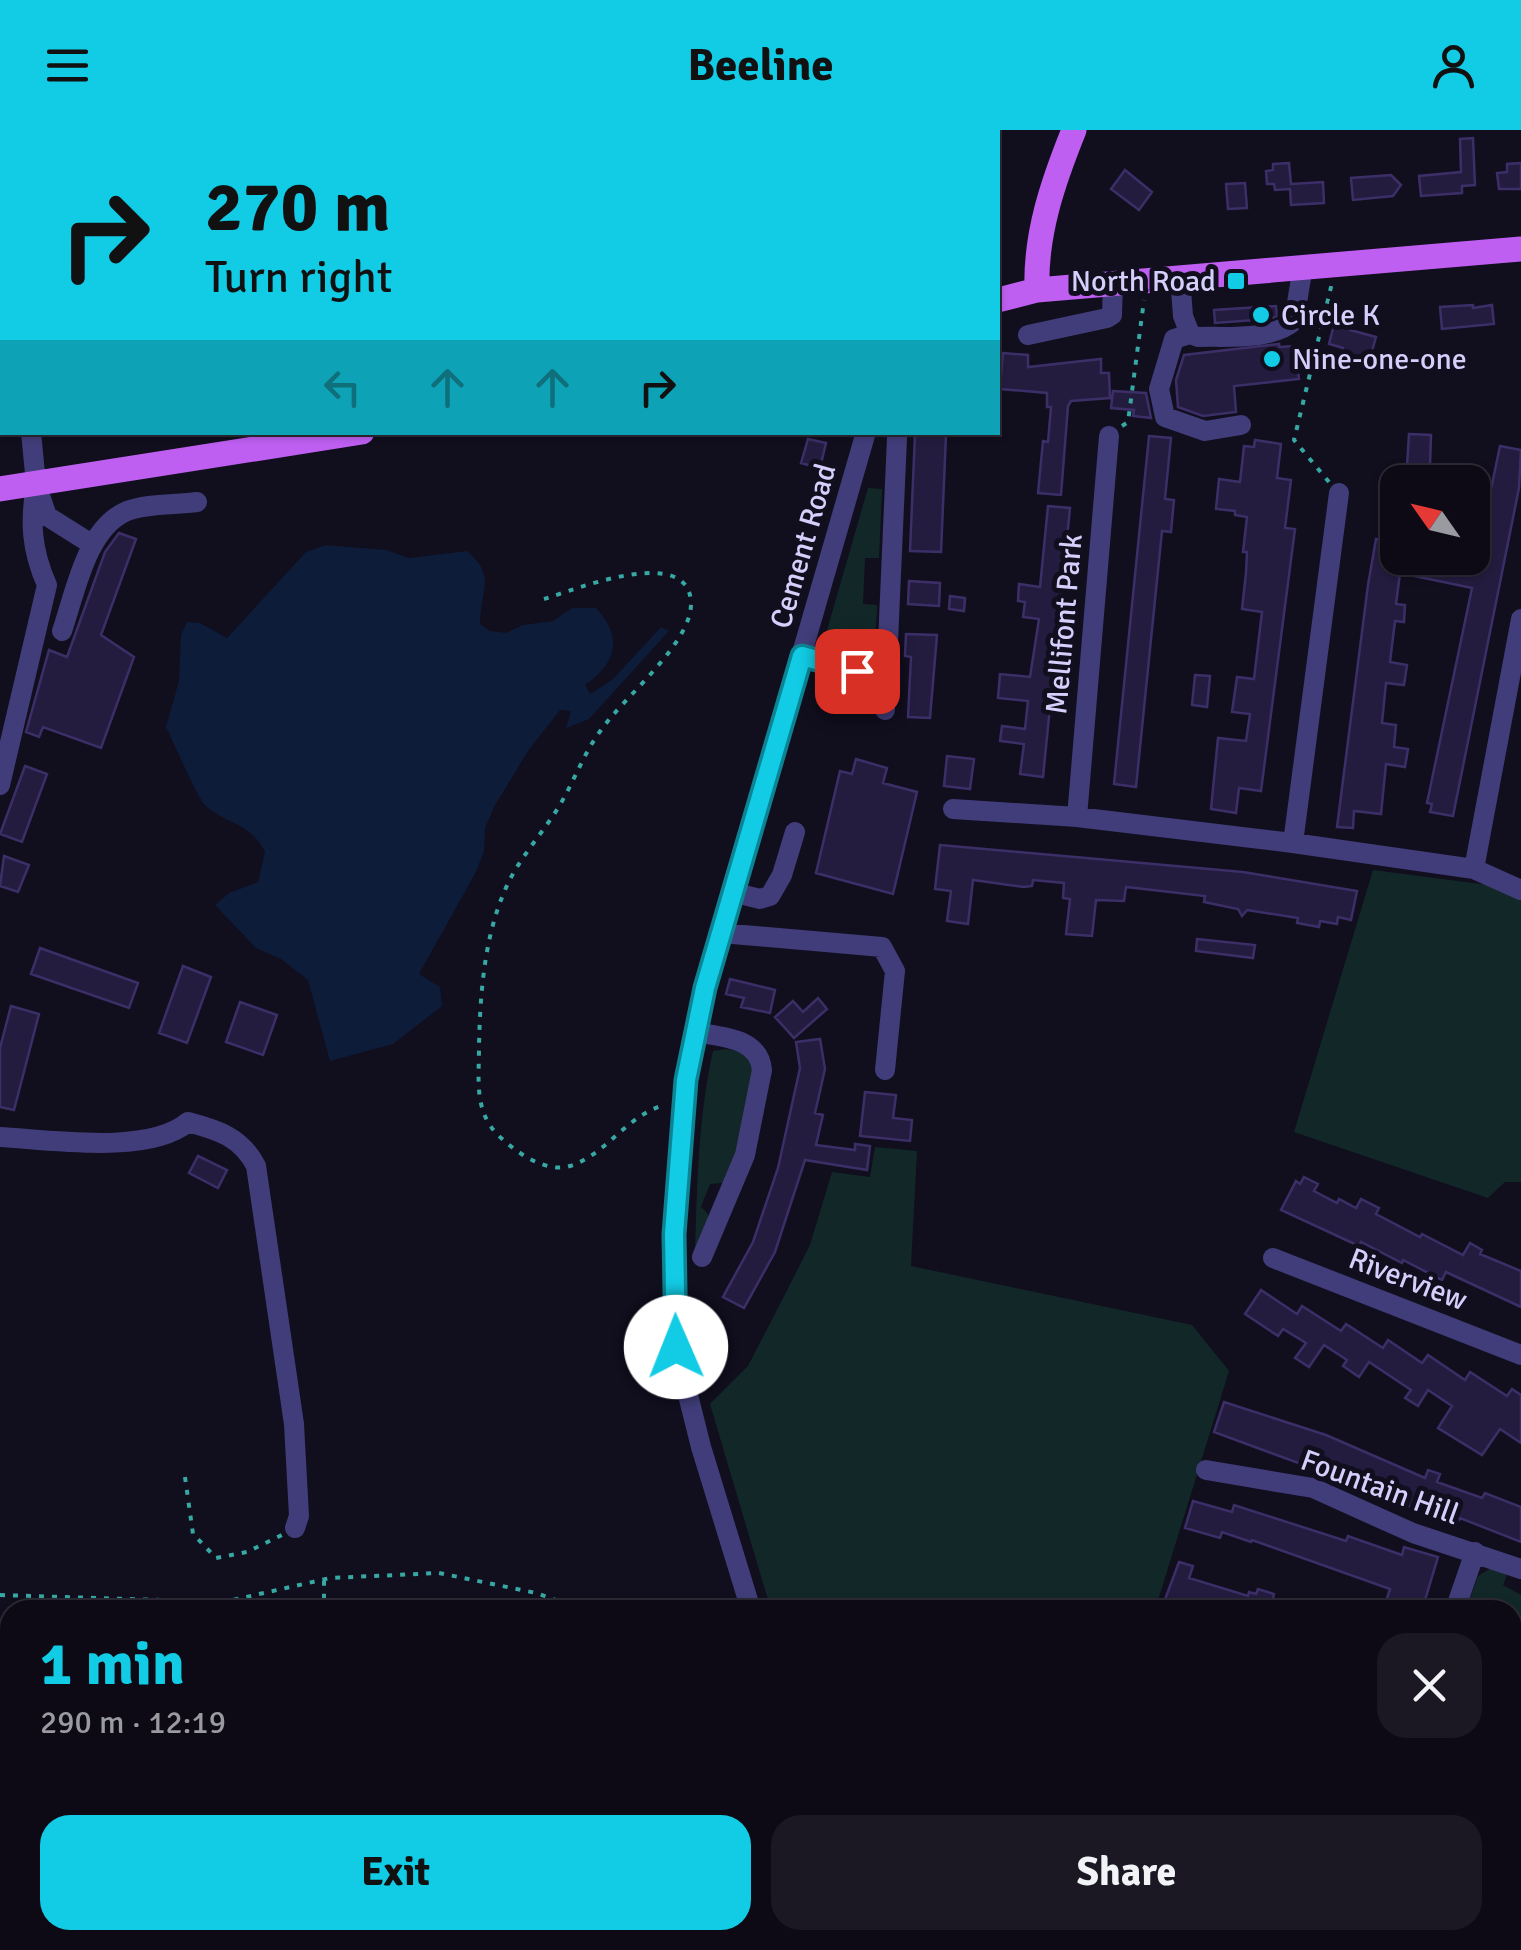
<!DOCTYPE html>
<html lang="en">
<head>
<meta charset="utf-8">
<style>
	body { margin:0; font-family:Signika,sans-serif; background:#1b1823; color:#f1f3f6; height:100vh; display:flex; flex-direction:column; font-size:38px; white-space:nowrap }
	* { box-sizing:border-box; margin:0 }
	p { font-size:32px; color:#9a9aa1 }
	.icon { flex:none; width:55px; height:55px; fill:none; stroke:currentColor; stroke-width:2; stroke-linecap:round; stroke-linejoin:round }
	.map { position:relative; flex:1; overflow:hidden }
	.sheet { position:absolute; left:0px; top:1470px; width:1522px; height:350px; display:flex; flex-direction:column; background:#0d0a16; border-radius:30px 30px 0 0; box-shadow:0 2px 8px #0004,0 0 0 2px #2d2b35 }
	.sheet>* { flex:none }
	.guide { position:absolute; left:0px; top:0px; width:1000px; height:305px; box-shadow:0 2px 8px #0004,0 0 0 2px #2d2b35; background:#12cbe4; color:#111; overflow:hidden }
	.needle { width:65px; rotate:304deg }
	.tools { position:absolute; left:1380px; top:335px; display:grid; gap:20px }
	.tools a { display:grid; place-items:center; width:110px; height:110px; border-radius:20px; background:#0d0a16; box-shadow:0 2px 8px #0004,0 0 0 2px #2d2b35; font-size:50px }
	.pin { position:absolute; display:grid; place-items:center; width:85px; height:85px; color:#fff; margin:-42px; border-radius:20px; box-shadow:0 5px 15px #0006 }
	.me { position:absolute; width:110px; margin:-55px; rotate:359deg; stroke-linejoin:round; filter:drop-shadow(0 0 8px #0008) }
	.turn { display:flex; align-items:center; gap:35px; height:210px; padding:0 40px; font-size:45px }
	.turn .icon { width:130px; height:130px; stroke-width:2.5 }
	.turn b { display:block; font-size:70px; line-height:85px }
	.lanes { display:flex; align-items:center; height:95px; padding:0 40px; background:#0003; justify-content:center; gap:50px; direction:ltr }
	.lanes .off { opacity:.35 }
	.round { display:grid; place-items:center; flex:none; width:105px; height:105px; border-radius:30px; background:#1b1823 }
	.summary { display:flex; align-items:center; justify-content:space-between; height:170px; padding:0 40px }
	h1 { font-size:60px; font-weight:800; line-height:75px; color:#12cbe4 }
	.action { display:flex; gap:20px; margin-top:auto; padding:20px 40px }
	.action a { flex:1; height:115px; border-radius:30px; background:#12cbe4; color:#111; font-size:40px; font-weight:800; line-height:115px; text-align:center }
	.action a+a { background:#1b1823; color:#f1f3f6 }
	header { display:flex; justify-content:space-between; align-items:center; height:130px; padding:0 40px; background:#12cbe4; color:#111; font-size:45px; font-weight:800 }
	.map>svg:first-child { display:block }
	.green { fill:#122828 }
	.water { fill:#0d1c39 }
	.building { fill:#231c3e; stroke:#3c2f68; stroke-width:2.5 }
	.lines { fill:none; stroke-linecap:round; stroke-linejoin:round }
	.path { stroke:#37a8a3; stroke-width:4; stroke-dasharray:5 8; stroke-linecap:butt }
	.minor { stroke:#403d7a; stroke-width:20 }
	.major { stroke:#be5ff2; stroke-width:25 }
	.route-casing { stroke:#0c8494; stroke-width:25 }
	.route { stroke:#12cbe4; stroke-width:18 }
	.poi-dot { fill:#12cbe4; stroke:#110e1e; stroke-width:4 }
	.labels { text-anchor:middle; stroke-width:10; stroke-linejoin:round; paint-order:stroke }
	.poi-label { font-size:30px; fill:#d5cffb; stroke:#110e1e; text-anchor:start }
	.street-label { font-size:30px; fill:#d5cffb; stroke:#110e1e }
</style>
</head>
<body>
<header><svg class="icon" aria-label="menu" viewBox="0 0 24 24"><path d="M4 6h16M4 12h16M4 18h16"/></svg>Beeline<svg class="icon" aria-label="person" viewBox="0 0 24 24"><circle cx="12" cy="8" r="4"/><path d="M4 21q1-7 8-7t8 7"/></svg></header>
<div class="map">
<svg width="1521" height="1820" viewBox="0 0 1521 1820">
	<rect width="100%" height="100%" fill="#110e1e"/>
	<path class="green" d="M 868,358 L 882,359 L 879,428 L 865,428 L 863,474 L 877,475 C 876,522 873,540 821,521 Z
		M 1373,740 L 1496,756 L 1521,767 L 1521,1052 L 1505,1052 L 1488,1068 L 1294,1002 Z
		M 726,919 L 746,922 L 754,939 L 734,1032 L 723,1053 L 710,1054 L 701,1077 L 708,1084 L 711,1095 L 695,1127 C 697,1058 698,988 713,921 Z
		M 875,1017 L 917,1021 L 911,1136 L 1192,1195 L 1229,1241 L 1155,1480 L 771,1480 L 710,1274 L 748,1236 L 778,1178 L 810,1115 L 832,1042 L 870,1047 Z
		M 1491,1438 L 1508,1442 L 1503,1455 L 1521,1465 L 1521,1530 L 1513,1539 L 1512,1480 L 1466,1480 L 1478,1446 Z
		M 1028,1810 L 1097,1810 L 1109,1820 L 1029,1820 Z
		M 1203,1810 L 1234,1810 L 1259,1820 L 1196,1820 Z"/>
	<path class="water" d="M 326,415 L 386,420 L 409,428 L 467,421 C 497,446 480,460 480,494 L 490,501 L 506,503 L 523,495 L 553,491 L 572,478 L 596,478 C 623,507 617,533 585,555 L 590,564 L 613,549 L 661,497 L 669,501 L 589,589 L 566,598 L 571,581 L 560,580 L 528,621 L 494,677 L 485,698 L 484,721 L 476,742 L 419,844 L 440,857 L 442,876 L 393,914 L 330,931 L 308,850 L 281,829 L 256,818 L 215,775 L 229,763 L 258,752 L 265,722 C 249,691 228,696 205,675 C 198,669 173,611 166,597 L 179,551 L 181,505 L 187,492 L 200,493 L 227,508 L 306,422 Z
		M 27,1810 L 461,1810 L 468,1820 L 15,1820 Z
		M 500,1810 L 685,1810 L 687,1820 L 504,1820 Z"/>
	<path class="building" d="M 1473,8 L 1475,55 L 1462,56 L 1462,63 L 1421,66 L 1419,46 L 1461,42 L 1460,9 Z
		M 1289,33 L 1291,54 L 1323,52 L 1324,73 L 1291,75 L 1290,59 L 1275,60 L 1274,54 L 1267,54 L 1266,41 L 1273,40 L 1273,34 Z
		M 1521,33 L 1521,59 L 1499,59 L 1497,43 L 1507,42 L 1507,34 Z
		M 1125,40 L 1152,62 L 1139,80 L 1111,59 Z
		M 1391,45 L 1401,55 L 1393,66 L 1353,70 L 1351,48 Z
		M 1245,53 L 1247,78 L 1228,79 L 1226,54 Z
		M 1473,175 L 1473,178 L 1492,175 L 1494,194 L 1442,199 L 1440,177 Z
		M 1276,176 L 1277,186 L 1269,189 L 1215,193 L 1214,180 Z
		M 1335,191 L 1351,195 L 1350,200 L 1376,207 L 1371,225 L 1364,223 L 1361,236 L 1340,231 L 1343,218 L 1329,214 Z
		M 1279,214 L 1279,217 L 1295,216 L 1299,249 L 1234,256 L 1236,282 L 1203,286 L 1178,277 L 1176,250 L 1184,225 Z
		M 1003,223 L 1028,225 L 1028,237 L 1101,229 L 1101,243 L 1109,243 L 1110,268 L 1071,271 L 1068,276 L 1061,365 L 1038,363 L 1043,311 L 1048,312 L 1051,277 L 1047,277 L 1047,263 L 1000,259 Z
		M 1113,261 L 1146,263 L 1151,288 L 1133,286 L 1134,280 L 1111,278 Z
		M 915,304 L 946,305 L 941,422 L 910,421 Z
		M 1409,304 L 1431,305 L 1430,336 L 1422,335 L 1422,352 L 1406,352 Z
		M 1149,306 L 1171,308 L 1165,369 L 1174,370 L 1171,402 L 1162,401 L 1136,657 L 1114,654 Z
		M 808,309 L 826,313 L 820,338 L 801,333 Z
		M 1255,310 L 1281,314 L 1277,348 L 1291,350 L 1285,398 L 1295,399 L 1261,661 L 1239,658 L 1236,683 L 1211,679 L 1218,608 L 1246,611 L 1250,584 L 1232,582 L 1237,547 L 1254,549 L 1262,482 L 1242,479 L 1246,443 L 1247,422 L 1243,422 L 1247,387 L 1235,385 L 1235,381 L 1216,379 L 1219,349 L 1240,352 L 1244,316 L 1254,317 Z
		M 1500,316 L 1521,320 L 1519,358 L 1453,686 L 1430,682 L 1432,674 L 1427,673 L 1472,458 L 1400,443 L 1396,474 L 1405,475 L 1404,492 L 1395,491 L 1390,532 L 1407,535 L 1404,555 L 1386,553 L 1382,593 L 1396,595 L 1394,617 L 1408,619 L 1405,637 L 1386,634 L 1381,684 L 1354,681 L 1353,698 L 1337,697 L 1368,455 L 1376,409 L 1382,410 L 1380,361 L 1398,360 L 1398,428 L 1443,436 L 1444,428 L 1476,431 Z
		M 1048,376 L 1070,378 L 1043,647 L 1020,644 L 1024,614 L 1000,611 L 1002,596 L 1025,599 L 1028,571 L 998,568 L 1000,544 L 1030,547 L 1039,489 L 1023,487 L 1025,472 L 1018,471 L 1019,454 L 1040,457 Z
		M 119,403 L 136,409 L 101,505 L 134,527 L 101,618 L 43,597 L 39,607 L 26,602 L 49,520 L 67,527 L 105,422 Z
		M 909,451 L 940,453 L 939,476 L 908,474 Z
		M 950,466 L 965,468 L 964,481 L 949,479 Z
		M 906,504 L 937,505 L 930,588 L 908,587 L 911,527 L 905,526 Z
		M 1195,545 L 1210,546 L 1207,577 L 1192,575 Z
		M 947,626 L 974,629 L 970,659 L 944,656 Z
		M 856,629 L 887,638 L 883,653 L 917,662 L 893,764 L 816,743 L 840,641 L 852,644 Z
		M 25,636 L 47,644 L 22,712 L 0,704 Z
		M 940,715 L 1243,742 L 1357,761 L 1351,790 L 1338,787 L 1337,794 L 1320,791 L 1319,797 L 1297,793 L 1298,788 L 1247,780 L 1242,786 L 1238,779 L 1204,772 L 1205,766 L 1126,757 L 1124,771 L 1096,770 L 1092,806 L 1066,804 L 1070,769 L 1063,768 L 1064,753 L 1033,750 L 1032,756 L 1024,757 L 973,750 L 968,794 L 947,791 L 951,761 L 935,759 Z
		M 4,726 L 29,735 L 18,762 L 0,756 Z
		M 1197,809 L 1255,815 L 1253,828 L 1196,821 Z
		M 40,818 L 138,853 L 129,878 L 31,844 Z
		M 183,836 L 211,847 L 187,913 L 159,903 Z
		M 730,849 L 775,860 L 770,883 L 741,877 L 744,868 L 726,864 Z
		M 818,868 L 827,879 L 794,908 L 775,887 L 793,871 L 803,882 Z
		M 240,872 L 277,885 L 263,925 L 226,912 Z
		M 11,876 L 39,884 L 14,980 L 0,977 L 0,918 Z
		M 820,909 L 825,939 L 815,983 L 823,985 L 816,1015 L 855,1020 L 855,1014 L 870,1016 L 867,1040 L 805,1030 L 775,1122 L 744,1178 L 723,1167 L 753,1112 L 778,1038 L 800,938 L 796,912 Z
		M 865,962 L 896,965 L 893,988 L 912,990 L 910,1011 L 860,1006 Z
		M 198,1026 L 227,1040 L 218,1058 L 189,1043 Z
		M 1304,1047 L 1318,1054 L 1314,1061 L 1337,1073 L 1339,1069 L 1356,1078 L 1361,1069 L 1379,1078 L 1376,1084 L 1420,1107 L 1422,1104 L 1463,1125 L 1470,1113 L 1482,1120 L 1480,1124 L 1521,1141 L 1521,1177 L 1446,1142 L 1442,1150 L 1403,1130 L 1402,1133 L 1361,1112 L 1359,1116 L 1281,1080 L 1296,1051 L 1300,1054 Z
		M 1261,1160 L 1297,1184 L 1302,1176 L 1341,1201 L 1346,1194 L 1383,1218 L 1388,1210 L 1422,1233 L 1428,1225 L 1465,1250 L 1470,1242 L 1507,1266 L 1512,1259 L 1521,1265 L 1521,1313 L 1500,1299 L 1482,1325 L 1438,1298 L 1452,1276 L 1428,1260 L 1418,1276 L 1405,1268 L 1411,1260 L 1369,1232 L 1359,1247 L 1343,1236 L 1347,1230 L 1324,1215 L 1309,1237 L 1295,1228 L 1306,1213 L 1283,1199 L 1278,1206 L 1245,1184 Z
		M 1224,1272 L 1326,1305 L 1425,1348 L 1428,1340 L 1440,1344 L 1437,1352 L 1482,1368 L 1485,1363 L 1521,1377 L 1521,1412 L 1460,1388 L 1457,1394 L 1420,1381 L 1302,1331 L 1301,1334 L 1214,1302 Z
		M 1193,1371 L 1232,1382 L 1234,1375 L 1346,1411 L 1348,1406 L 1402,1425 L 1404,1417 L 1438,1427 L 1422,1480 L 1383,1480 L 1390,1459 L 1252,1410 L 1251,1412 L 1222,1402 L 1220,1408 L 1185,1398 Z
		M 1179,1432 L 1193,1436 L 1189,1448 L 1248,1466 L 1249,1462 L 1256,1464 L 1258,1459 L 1274,1464 L 1272,1473 L 1284,1476 L 1283,1480 L 1161,1480 Z"/>
	<g class="lines">
		<path class="path" d="M 1122,296 L 1128,292 L 1144,170
			M 1329,352 L 1294,310 L 1332,153
			M 544,469 C 574,460 689,413 691,473 C 692,513 624,567 601,600 C 584,623 575,649 561,673 C 547,697 528,718 514,742 C 485,793 480,860 479,918 C 479,949 474,980 497,1004 C 513,1020 545,1044 570,1036 C 607,1024 626,986 664,975
			M 185,1347 L 193,1404 L 216,1428 L 247,1422 L 282,1405
			M 0,1465 L 224,1472 L 330,1448 L 439,1443 L 536,1463 L 584,1480
			M 318,1480 L 324,1471 L 324,1450
			M 0,1790 L 10,1782
			M 1050,1810 L 1056,1820"/>
		<path class="minor" d="M 583,2 L 583,0
			M 696,2 L 802,2
			M 1180,147 L 1183,186 L 1190,204 L 1198,207 C 1226,206 1271,211 1294,191 L 1303,136
			M 0,190 L 2,193
			M 1190,204 L 1174,209 L 1159,259 L 1165,287 L 1205,301 L 1241,295
			M 1028,205 L 1107,188 L 1112,185 L 1113,153
			M 0,276 L 2,275
			M 31,302 L 36,354 L 47,386 L 93,415
			M 62,501 C 75,464 86,398 127,381 C 147,373 176,375 197,372
			M 802,527 L 857,541 L 887,543
			M 885,580 L 897,308
			M 0,655 L 47,455 C 31,419 30,392 36,354
			M 953,679 L 1077,687 L 1293,713 L 1474,739 L 1521,760
			M 1077,687 L 1109,306
			M 1293,713 L 1339,363
			M 1474,739 L 1521,489
			M 732,762 L 760,769 L 770,766 L 782,745 L 795,702
			M 721,803 L 882,817 L 895,841 L 885,940
			M 695,902 C 721,907 759,907 762,940 L 745,1025 L 702,1127
			M 0,1007 C 51,1010 149,1025 188,992 C 218,1000 241,1007 256,1036 L 294,1294 L 299,1386 L 295,1398
			M 1273,1128 L 1521,1225
			M 1206,1340 L 1313,1358 L 1413,1403 L 1521,1439
			M 751,1480 L 701,1317 L 676,1217 L 674,1104 L 679,1015 L 686,950 L 705,858 L 866,302
			M 1455,1480 L 1475,1422
			M 1512,1579 L 1521,1566
			M 836,1810 L 838,1820
			M 1007,1810 L 1008,1820
			M 1174,1810 L 1181,1814
			M 1279,1810 L 1302,1820
			M 1146,1820 L 1153,1810
			M 1360,1820 L 1365,1810"/>
		<path class="major" d="M 1037,160 C 1035,104 1053,52 1074,0
			M 998,170 L 1037,160 L 1521,119
			M 0,359 L 362,302"/>
	</g>
	<g class="lines">
		<defs>
			<path id="route" d="M 676,1217 L 674,1104 L 686,950 L 705,858 L 802,526 L 857,541"/>
		</defs>
		<use href="#route" class="route-casing"/>
		<use href="#route" class="route"/>
	</g>
	<g class="poi-dot">
		<rect x="1226" y="141" width="20" height="20" rx="5"/>
		<circle cx="1261" cy="185" r="10"/>
		<circle cx="1272" cy="229" r="10"/>
	</g>
	<g class="labels">
		<g class="poi-label">
			<text x="1216" y="161" text-anchor="end">North Road</text>
			<text x="1281" y="195">Circle K</text>
			<text x="1292" y="239">Nine-one-one</text>
		</g>
		<g class="street-label">
			<text transform="translate(803 416) rotate(-74)" y="10">Cement Road</text>
			<text transform="translate(1064 494) rotate(-85)" y="10">Mellifont Park</text>
			<text transform="translate(1408 1149) rotate(21)" y="10">Riverview</text>
			<text transform="translate(1380 1357) rotate(20)" y="10">Fountain Hill</text>
		</g>
	</g>
</svg>
<div class="tools">
<a><svg class="needle" viewBox="-14 -14 28 28"><path d="M0-13l5 13h-10z" fill="#e53935"/><path d="M0 13l5-13h-10z" fill="#9a9aa1"/></svg></a>
</div>
<div class="pin" style="left:857px;top:541px;background:#d93025"><svg class="icon" aria-label="arrive" viewBox="0 0 24 24"><path d="M6 21V4h12l-3 4 3 4H6"/></svg></div>
<svg class="me" style="left:676px;top:1217px" viewBox="-20 -20 40 40"><circle r="19" fill="#fff"/><path d="M0-13L10 11 0 6-10 11z" fill="#12cbe4"/></svg>
<div class="guide">
<div class="turn"><svg class="icon" aria-label="right" viewBox="0 0 24 24"><path d="M7 20v-9h11M14 6l5 5-5 5"/></svg><div><b>270 m</b>Turn right</div></div>
<div class="lanes"><svg class="icon off" aria-label="left" viewBox="0 0 24 24"><path d="M17 20v-9H6M10 6l-5 5 5 5"/></svg><svg class="icon off" aria-label="ahead" viewBox="0 0 24 24"><path d="M12 20V5M6 11l6-6 6 6"/></svg><svg class="icon off" aria-label="ahead" viewBox="0 0 24 24"><path d="M12 20V5M6 11l6-6 6 6"/></svg><svg class="icon" aria-label="right" viewBox="0 0 24 24"><path d="M7 20v-9h11M14 6l5 5-5 5"/></svg></div>
</div>
<section class="sheet">
<div class="summary"><div><h1>1 min</h1><p>290 m · 12:19</p></div><a class="round"><svg class="icon" aria-label="close" viewBox="0 0 24 24"><path d="M6 6l12 12M18 6L6 18"/></svg></a></div>
<div class="action"><a>Exit</a><a>Share</a></div>
</section>
</div>
</body>
</html>
